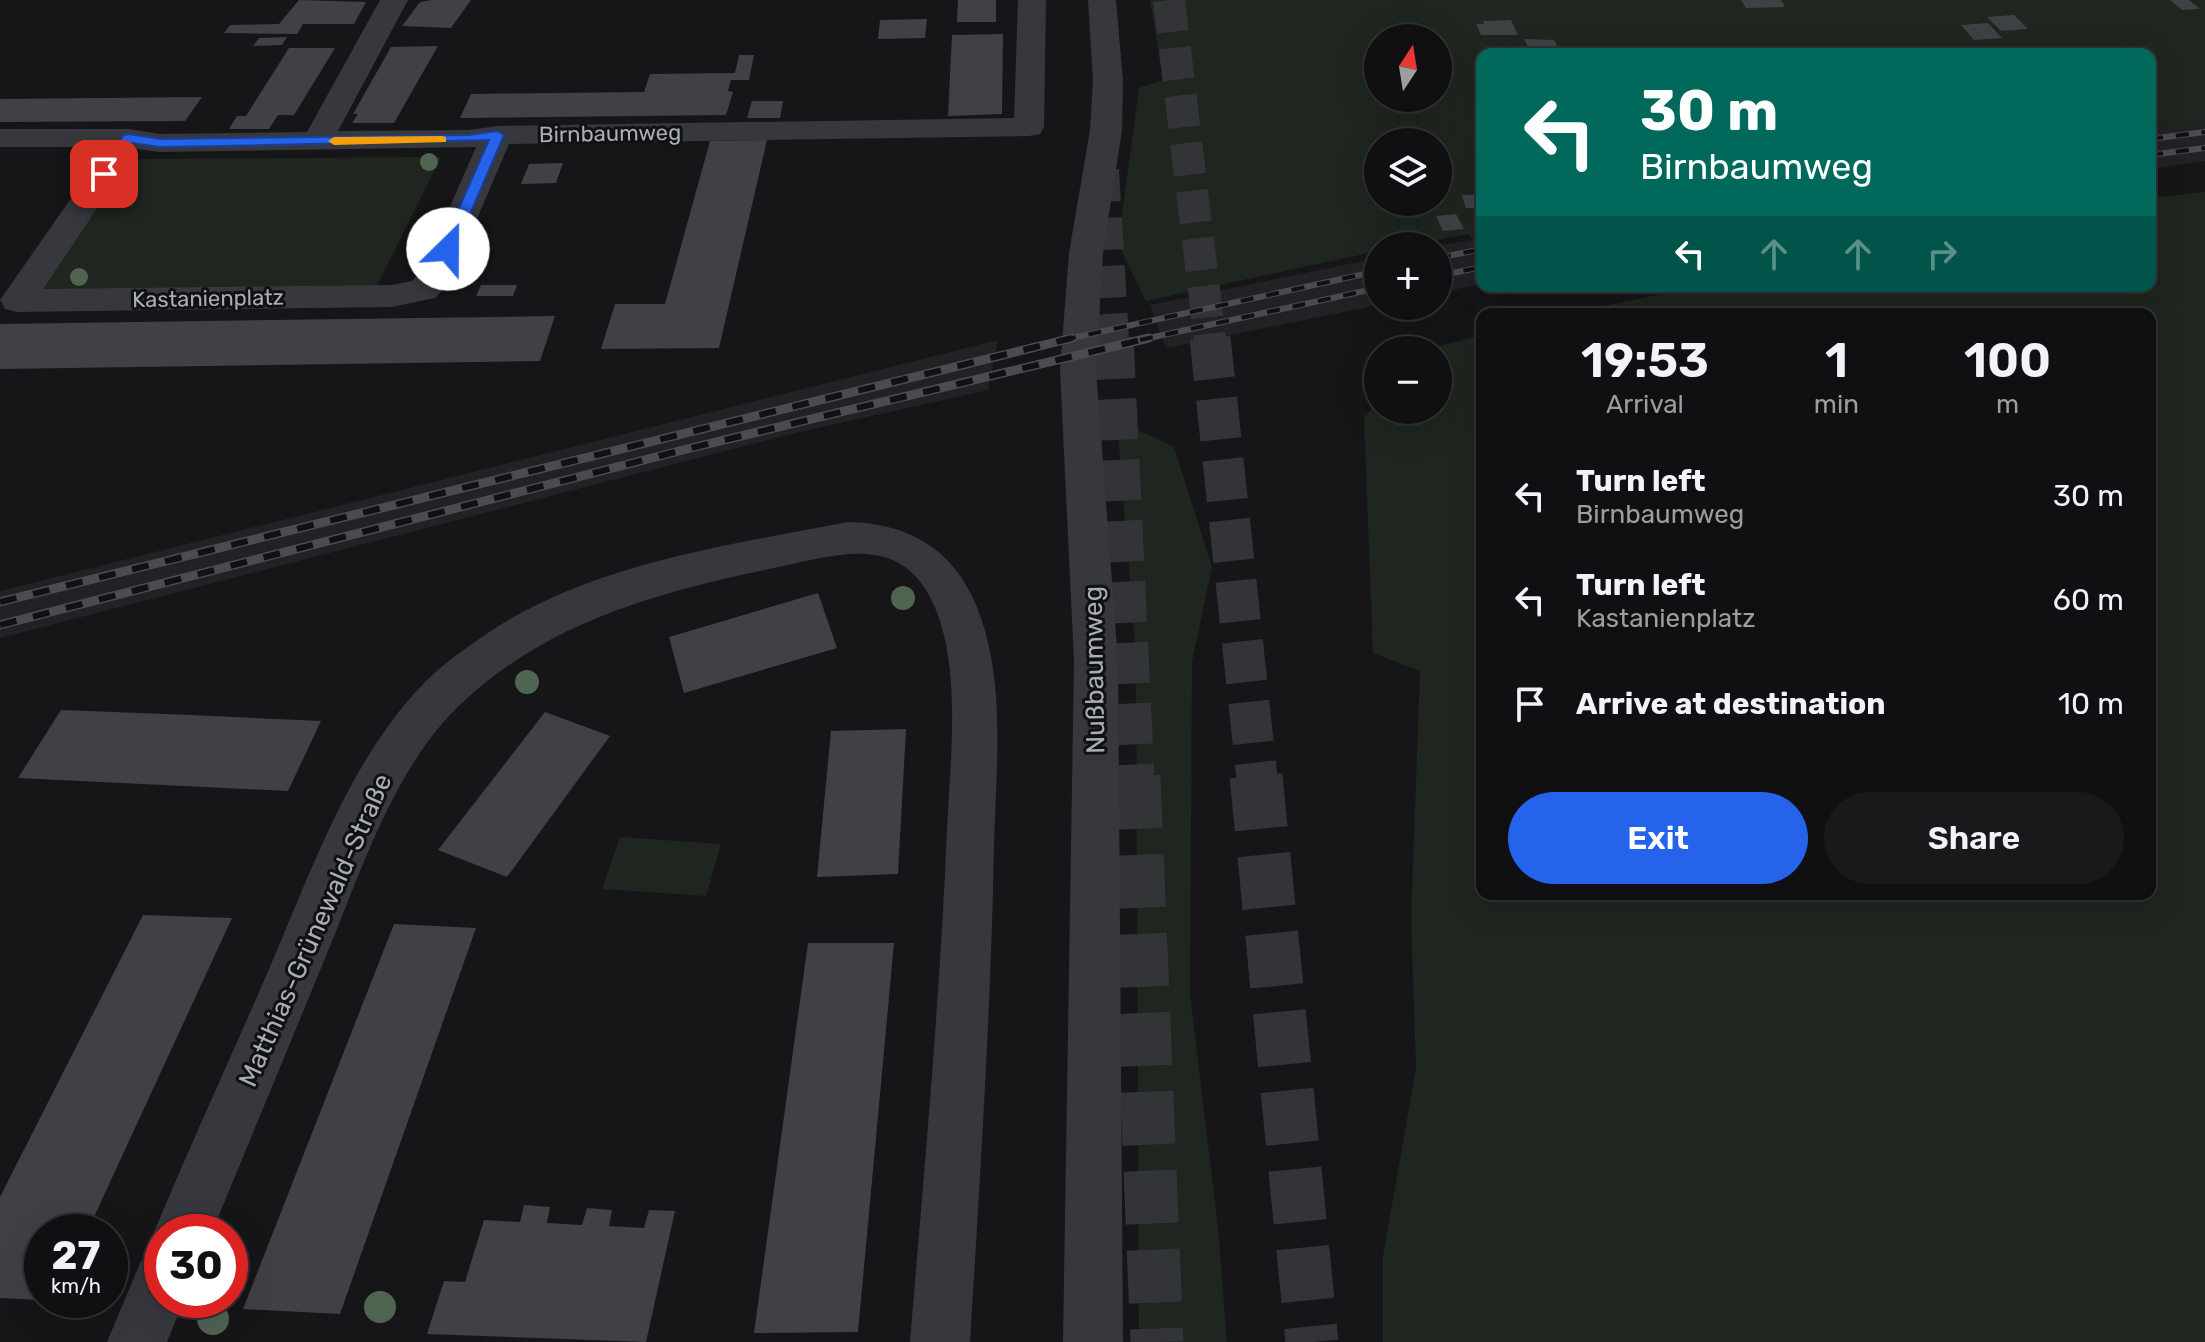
<!DOCTYPE html>
<html lang="en">
<head>
<meta charset="utf-8">
<style>
	body { margin:0; font-family:Rubik,sans-serif; background:#19191b; color:#f1f3f6; height:100vh; display:flex; flex-direction:column; font-size:30px; white-space:nowrap }
	* { box-sizing:border-box; margin:0 }
	p { font-size:26px; color:#9c9d9f }
	.icon { flex:none; width:44px; height:44px; fill:none; stroke:currentColor; stroke-width:2; stroke-linecap:round; stroke-linejoin:round }
	.map { position:relative; flex:1; overflow:hidden }
	.drawer { position:absolute; left:1476px; top:308px; width:680px; height:592px; display:flex; flex-direction:column; background:#101012; border-radius:16px; box-shadow:0 8px 32px #0002,0 0 0 2px #303032 }
	.drawer>* { flex:none }
	.guide { position:absolute; left:1476px; top:48px; width:680px; height:244px; border-radius:16px; box-shadow:0 8px 32px #0002,0 0 0 2px #303032; background:#00695c; color:#fff; overflow:hidden }
	.needle { width:52px; rotate:12deg }
	.buttons { position:absolute; left:1364px; top:24px; display:grid; gap:16px }
	.buttons a { display:grid; place-items:center; width:88px; height:88px; border-radius:50%; background:#101012; box-shadow:0 8px 32px #0002,0 0 0 2px #303032; font-size:40px }
	.speed { position:absolute; left:24px; top:1214px; display:flex; gap:16px; font-size:40px; font-weight:700; text-align:center }
	.speed>* { display:grid; place-content:center; width:104px; height:104px; border-radius:50%; background:#101012; box-shadow:0 8px 32px #0002,0 0 0 2px #303032; line-height:1 }
	.speed small { font-size:20px; font-weight:400 }
	.speed .limit { border:12px solid #d22; background:#fff; color:#111 }
	.pin { position:absolute; display:grid; place-items:center; width:68px; height:68px; color:#fff; margin:-34px; border-radius:16px; box-shadow:0 4px 12px #0006 }
	.me { position:absolute; width:88px; margin:-44px; rotate:23deg; stroke-linejoin:round; filter:drop-shadow(0 0 6px #0008) }
	.turn { display:flex; align-items:center; gap:28px; height:168px; padding:0 32px; font-size:36px }
	.turn .icon { width:104px; height:104px; stroke-width:2.5 }
	.turn b { display:block; font-size:56px; line-height:68px }
	.lanes { display:flex; align-items:center; height:76px; padding:0 32px; background:#0003; justify-content:center; gap:40px; direction:ltr }
	.lanes .off { opacity:.35 }
	.eta { display:flex; justify-content:space-evenly; align-items:center; height:136px; text-align:center }
	.eta b { font-size:48px; font-weight:600; line-height:56px }
	.button { display:flex; gap:16px; margin-top:auto; padding:16px 32px }
	.button a { flex:1; height:92px; border-radius:48px; background:#2563eb; color:#fff; font-size:32px; font-weight:600; line-height:92px; text-align:center }
	.button a+a { background:#19191b; color:#f1f3f6 }
	ul { padding:0; list-style:none }
	li { display:flex; align-items:center; gap:24px; height:104px; padding:0 32px }
	li div { flex:1 }
	li b { display:block; font-size:30px }
	li em { font-style:normal }
	.map>svg:first-child { display:block }
	.built { fill:#222225 }
	.green { fill:#1e261f; fill-rule:evenodd }
	.building { fill:#404145 }
	.lines { fill:none; stroke-linecap:round; stroke-linejoin:round }
	.highway-tunnel-far2 { stroke:#333438; stroke-width:32; stroke-dasharray:32 16; stroke-linecap:butt }
	.highway-tunnel-far1 { stroke:#333438; stroke-width:41; stroke-dasharray:41 20; stroke-linecap:butt }
	.highway-tunnel { stroke:#333438; stroke-width:53; stroke-dasharray:53 26; stroke-linecap:butt }
	.minor { fill:#37383d; fill-rule:evenodd }
	.rail-far1-casing { stroke:#4a4c52; stroke-width:6 }
	.rail-casing { stroke:#4a4c52; stroke-width:9 }
	.rail-far1 { stroke:#111113; stroke-width:4; stroke-dasharray:13; stroke-linecap:butt }
	.rail { stroke:#111113; stroke-width:6; stroke-dasharray:17; stroke-linecap:butt }
	.tree { fill:#506452 }
	.route { fill:#2563eb; stroke:#184099; stroke-width:2 }
	.slow { fill:#f59e0b }
	.labels { text-anchor:middle; stroke-width:6; stroke-linejoin:round; paint-order:stroke }
	.far-street-label { font-size:22px; fill:#a8adb8; stroke:#111113 }
	.street-label { font-size:26px; fill:#a8adb8; stroke:#111113 }
</style>
</head>
<body>
<div class="map">
<svg width="2205" height="1342" viewBox="0 0 2205 1342">
	<rect width="100%" height="100%" fill="#161618"/>
	<path class="built" d="M 2205,121 L 2205,161 L 2150,169 L 2150,129 Z
		M 1482,238 L 1482,284 L 1438,293 L 1438,246 L 1436,246 Z
		M 1378,258 L 1378,305 L 1166,348 L 1150,305 Z
		M 998,340 L 988,390 L 795,433 L 0,638 L 0,591 Z"/>
	<path class="green" d="M 1150,0 L 2205,0 L 2205,121 L 2150,129 L 2150,54 L 1482,54 L 1482,238 L 1472,239 L 1468,234 L 1405,246 L 1378,246 L 1378,251 L 1146,301 L 1118,244 L 1139,88 L 1163,80 ZM 1378,38 L 1438,38 L 1438,98 L 1378,98 ZM 1378,142 L 1438,142 L 1438,202 L 1378,202 Z
		M 441,157 L 377,286 L 33,292 L 125,159 Z
		M 2205,192 L 2205,1342 L 1383,1342 L 1383,1256 L 1416,1068 L 1411,918 L 1420,671 L 1373,653 L 1364,418 L 1378,401 L 1378,410 L 1438,410 L 1438,350 L 1424,350 L 1482,335 L 1482,894 L 2150,894 L 2150,314 L 1566,314 L 1700,286 L 2150,286 L 2150,198 Z
		M 1117,420 L 1174,447 L 1212,567 L 1192,662 L 1190,994 L 1218,1228 L 1227,1342 L 1139,1342 L 1136,658 Z
		M 620,837 L 721,844 L 706,896 L 602,889 Z"/>
	<path class="building" d="M 299,0 L 366,2 L 354,24 L 303,24 L 297,34 L 224,33 L 230,25 L 279,24 Z
		M 432,0 L 471,0 L 451,28 L 402,26 L 420,2 Z
		M 958,0 L 996,0 L 996,22 L 957,22 Z
		M 1741,0 L 1781,0 L 1785,7 L 1746,8 Z
		M 2170,0 L 2189,0 L 2200,9 L 2182,10 Z
		M 2014,15 L 2028,29 L 2001,31 L 1987,17 Z
		M 927,19 L 925,38 L 878,39 L 880,20 Z
		M 1511,20 L 1518,35 L 1481,35 L 1476,24 L 1484,24 L 1483,21 Z
		M 1988,23 L 2002,38 L 1974,40 L 1961,25 Z
		M 1003,34 L 1002,114 L 948,116 L 952,35 Z
		M 287,37 L 282,45 L 253,46 L 259,38 Z
		M 1524,39 L 1554,40 L 1559,50 L 1530,51 Z
		M 438,46 L 394,123 L 352,123 L 358,114 L 353,114 L 391,47 Z
		M 289,48 L 335,48 L 294,115 L 278,115 L 269,129 L 229,129 L 237,116 L 246,116 Z
		M 739,55 L 754,55 L 749,80 L 731,80 L 728,91 L 733,92 L 726,115 L 460,118 L 471,94 L 644,92 L 650,74 L 735,73 Z
		M 202,97 L 185,121 L 0,122 L 0,99 Z
		M 752,101 L 783,101 L 780,118 L 747,118 Z
		M 767,140 L 719,348 L 601,349 L 615,304 L 665,304 L 710,141 Z
		M 563,163 L 556,183 L 521,184 L 529,164 Z
		M 1462,195 L 1476,195 L 1480,208 L 1466,208 Z
		M 1456,214 L 1464,229 L 1443,231 L 1436,216 Z
		M 481,285 L 517,285 L 513,296 L 476,296 Z
		M 555,316 L 540,361 L 0,369 L 0,324 Z
		M 818,593 L 837,648 L 684,693 L 669,637 Z
		M 61,710 L 191,715 L 321,721 L 288,791 L 18,778 Z
		M 545,712 L 610,736 L 507,877 L 438,850 Z
		M 906,729 L 898,874 L 817,877 L 831,731 Z
		M 143,915 L 232,918 L 87,1232 L 42,1232 L 42,1300 L 0,1298 L 0,1197 Z
		M 394,924 L 476,928 L 340,1314 L 243,1309 Z
		M 808,943 L 894,943 L 858,1332 L 754,1333 Z
		M 524,1205 L 550,1207 L 547,1223 L 582,1225 L 587,1208 L 612,1210 L 609,1226 L 644,1228 L 649,1210 L 675,1211 L 646,1342 L 427,1334 L 444,1281 L 465,1282 L 484,1220 L 520,1222 Z"/>
	<g class="lines">
		<path class="highway-tunnel-far2" d="M 1169,0 L 1210,340
			M 1103,170 L 1113,340"/>
		<path class="highway-tunnel-far1" d="M 1113,338 L 1134,778
			M 1210,338 L 1257,778"/>
		<path class="highway-tunnel" d="M 1134,776 L 1157,1342
			M 1256,776 L 1312,1342"/>
		<path class="minor" d="M 380,0 L 408,0 L 338,131 L 469,130 L 497,126 L 1014,118 L 1018,0 L 1046,0 L 1044,127 L 1040,134 L 1029,136 L 509,144 L 450,282 L 435,298 L 392,307 L 17,312 L 5,309 L 0,300 L 107,147 L 0,147 L 0,129 L 129,129 L 160,134 L 307,132 ZM 476,147 L 423,269 L 412,281 L 392,285 L 43,289 L 137,149 L 160,152 Z
			M 1088,0 L 1116,0 L 1123,81 L 1122,130 L 1103,253 L 1096,369 L 1118,661 L 1123,1342 L 1063,1342 L 1074,661 L 1060,369 L 1069,253 L 1090,130 L 1093,81 Z
			M 848,522 C 902,523 946,544 971,594 C 1008,669 996,764 994,845 C 991,1011 980,1176 970,1342 L 910,1342 C 924,1171 940,1001 947,830 C 950,762 963,662 931,599 C 899,535 839,554 783,566 C 666,590 551,619 462,703 C 394,766 361,872 326,956 C 288,1048 250,1140 212,1232 L 162,1232 L 162,1251 L 154,1232 C 189,1148 227,1066 263,983 C 308,881 346,763 425,682 C 446,661 473,643 497,627 C 601,562 730,545 848,522 Z
			M 162,1253 L 162,1300 L 184,1300 L 167,1342 L 107,1342 L 141,1261 Z"/>
		<defs>
			<path id="rail-far1" d="M 2150,139 L 2205,132
				M 2150,155 L 2205,148
				M 1438,258 L 1482,249
				M 1438,276 L 1482,267
				M 1063,340 L 1378,271
				M 1140,340 L 1378,288"/>
			<path id="rail" d="M 0,602 L 1072,338
				M 0,625 L 687,449 L 1149,338"/>
		</defs>
		<use href="#rail-far1" class="rail-far1-casing"/>
		<use href="#rail" class="rail-casing"/>
		<use href="#rail-far1" class="rail-far1"/>
		<use href="#rail" class="rail"/>
	</g>
	<g class="tree">
		<circle cx="429" cy="162" r="9"/>
		<circle cx="79" cy="277" r="9"/>
		<circle cx="903" cy="598" r="12"/>
		<circle cx="527" cy="682" r="12"/>
		<circle cx="380" cy="1307" r="16"/>
		<circle cx="213" cy="1319" r="16"/>
	</g>
	<path class="route" d="M 497,131 L 504,135 L 455,249 L 448,254 L 441,249 L 489,140 L 223,146 L 160,147 L 132,143 L 108,177 L 97,174 L 124,135 L 129,134 L 160,139 L 469,135 Z"/>
	<path class="slow" d="M 442,136 L 446,137 L 446,142 L 334,145 L 328,141 L 334,137 Z"/>
	<g class="labels">
		<g class="far-street-label">
			<text transform="translate(610 133) rotate(-1)" y="8">Birnbaumweg</text>
			<text transform="translate(208 298) rotate(-1)" y="8">Kastanienplatz</text>
		</g>
		<g class="street-label">
			<text transform="translate(1094 670) rotate(-91)" y="9">Nußbaumweg</text>
			<text transform="translate(315 930) rotate(-66)" y="9">Matthias-Grünewald-Straße</text>
		</g>
	</g>
</svg>
<div class="buttons">
<a><svg class="needle" viewBox="-14 -14 28 28"><path d="M0-13l5 13h-10z" fill="#e53935"/><path d="M0 13l5-13h-10z" fill="#9c9d9f"/></svg></a>
<a><svg class="icon" aria-label="layers" viewBox="0 0 24 24"><path d="M12 4l9 5-9 5-9-5zM3 14l9 5 9-5"/></svg></a>
<a>+</a>
<a>−</a>
</div>
<div class="speed"><div>27<small>km/h</small></div><div class="limit">30</div></div>
<div class="pin" style="left:104px;top:174px;background:#d93025"><svg class="icon" aria-label="arrive" viewBox="0 0 24 24"><path d="M6 21V4h12l-3 4 3 4H6"/></svg></div>
<svg class="me" style="left:448px;top:249px" viewBox="-20 -20 40 40"><circle r="19" fill="#fff"/><path d="M0-13L10 11 0 6-10 11z" fill="#2563eb"/></svg>
<div class="guide">
<div class="turn"><svg class="icon" aria-label="left" viewBox="0 0 24 24"><path d="M17 20v-9H6M10 6l-5 5 5 5"/></svg><div><b>30 m</b>Birnbaumweg</div></div>
<div class="lanes"><svg class="icon" aria-label="left" viewBox="0 0 24 24"><path d="M17 20v-9H6M10 6l-5 5 5 5"/></svg><svg class="icon off" aria-label="ahead" viewBox="0 0 24 24"><path d="M12 20V5M6 11l6-6 6 6"/></svg><svg class="icon off" aria-label="ahead" viewBox="0 0 24 24"><path d="M12 20V5M6 11l6-6 6 6"/></svg><svg class="icon off" aria-label="right" viewBox="0 0 24 24"><path d="M7 20v-9h11M14 6l5 5-5 5"/></svg></div>
</div>
<section class="drawer">
<div class="eta">
<div><b>19:53</b><p>Arrival</p></div>
<div><b>1</b><p>min</p></div>
<div><b>100</b><p>m</p></div>
</div>
<ul>
<li><svg class="icon" aria-label="left" viewBox="0 0 24 24"><path d="M17 20v-9H6M10 6l-5 5 5 5"/></svg><div><b>Turn left</b><p>Birnbaumweg</p></div><em>30 m</em></li>
<li><svg class="icon" aria-label="left" viewBox="0 0 24 24"><path d="M17 20v-9H6M10 6l-5 5 5 5"/></svg><div><b>Turn left</b><p>Kastanienplatz</p></div><em>60 m</em></li>
<li><svg class="icon" aria-label="arrive" viewBox="0 0 24 24"><path d="M6 21V4h12l-3 4 3 4H6"/></svg><div><b>Arrive at destination</b></div><em>10 m</em></li>
</ul>
<div class="button"><a>Exit</a><a>Share</a></div>
</section>
</div>
</body>
</html>
